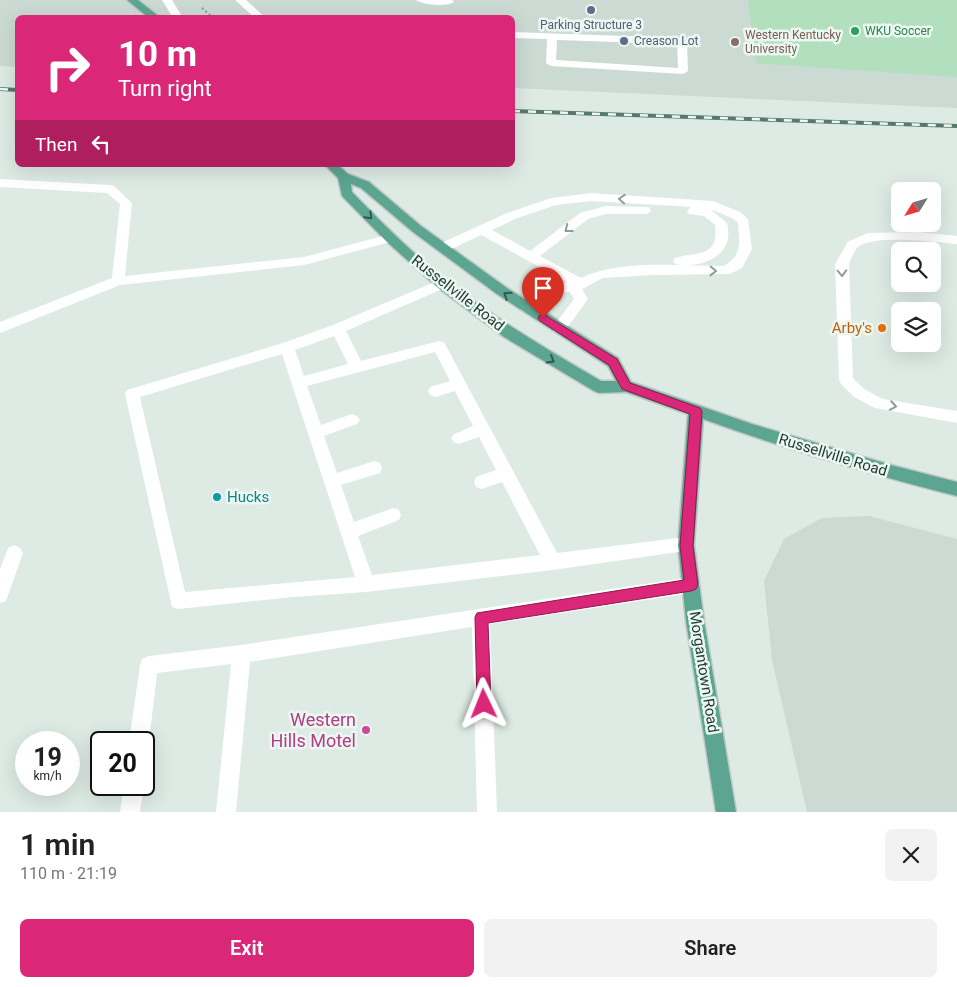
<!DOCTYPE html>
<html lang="en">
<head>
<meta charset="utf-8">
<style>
	body { margin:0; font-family:Roboto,sans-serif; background:#f2f2f2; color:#202124; height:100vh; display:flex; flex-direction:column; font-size:19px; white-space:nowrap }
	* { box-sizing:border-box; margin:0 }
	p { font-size:16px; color:#757577 }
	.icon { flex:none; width:28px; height:28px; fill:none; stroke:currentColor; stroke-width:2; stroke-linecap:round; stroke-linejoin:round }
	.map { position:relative; height:812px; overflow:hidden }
	.side { display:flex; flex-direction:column; background:#fff; flex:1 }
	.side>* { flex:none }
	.banner { position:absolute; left:15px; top:15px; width:500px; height:152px; border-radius:8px; box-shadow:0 5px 20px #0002; background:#db2777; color:#fff; overflow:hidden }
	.needle { width:32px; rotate:233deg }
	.buttons { position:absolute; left:891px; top:182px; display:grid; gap:10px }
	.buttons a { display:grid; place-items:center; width:50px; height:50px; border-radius:8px; background:#fff; box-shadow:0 5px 20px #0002; font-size:25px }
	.speed { position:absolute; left:15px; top:731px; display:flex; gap:10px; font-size:25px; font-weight:700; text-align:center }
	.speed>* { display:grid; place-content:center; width:65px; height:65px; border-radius:50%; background:#fff; box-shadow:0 5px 20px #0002; line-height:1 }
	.speed small { font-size:12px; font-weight:400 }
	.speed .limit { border:2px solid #111; border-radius:8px; background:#fff; color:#111 }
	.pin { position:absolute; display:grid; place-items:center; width:42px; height:42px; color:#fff; margin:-51px -21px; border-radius:50% 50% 50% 0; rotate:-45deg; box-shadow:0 0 5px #0007 }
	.pin .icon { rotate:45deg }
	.me { position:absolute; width:55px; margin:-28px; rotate:358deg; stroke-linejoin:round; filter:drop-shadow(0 0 4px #0008) }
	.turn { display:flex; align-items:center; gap:18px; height:105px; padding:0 20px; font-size:22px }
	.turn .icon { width:65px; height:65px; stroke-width:2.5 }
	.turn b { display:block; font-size:35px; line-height:42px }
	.then { display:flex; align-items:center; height:48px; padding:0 20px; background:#0003; gap:10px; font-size:19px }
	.round { display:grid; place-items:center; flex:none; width:52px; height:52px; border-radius:8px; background:#f2f2f2 }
	.overview { display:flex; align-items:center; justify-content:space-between; height:85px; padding:0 20px }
	h1 { font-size:30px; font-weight:600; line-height:38px }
	.action { display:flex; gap:10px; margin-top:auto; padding:10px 20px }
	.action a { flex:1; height:58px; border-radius:8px; background:#db2777; color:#fff; font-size:20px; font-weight:600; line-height:58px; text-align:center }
	.action a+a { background:#f2f2f2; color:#202124 }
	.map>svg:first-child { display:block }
	.built { fill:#cbdad3 }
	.green { fill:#b2dfbd }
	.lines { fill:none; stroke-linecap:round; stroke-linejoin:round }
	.primary-casing { stroke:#c0c8c6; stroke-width:3 }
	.path { stroke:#79b29f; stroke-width:2.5; stroke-dasharray:2 2.5; stroke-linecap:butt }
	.lane { fill:#fff; fill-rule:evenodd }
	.street { fill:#fff; fill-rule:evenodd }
	.primary { fill:#5ca591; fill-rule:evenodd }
	.rail-casing { stroke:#57786e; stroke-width:4 }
	.rail { stroke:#edf7f2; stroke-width:2.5; stroke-dasharray:8; stroke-linecap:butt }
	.oneway { stroke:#8e9d98 }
	.oneway2 { stroke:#305b4e }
	.route { fill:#db2777; stroke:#8e194d }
	.service-dot { fill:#5c6f8a; stroke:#edf7f2; stroke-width:2 }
	.leisure-dot { fill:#2e9e5b; stroke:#edf7f2; stroke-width:2 }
	.education-dot { fill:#8d6e63; stroke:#edf7f2; stroke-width:2 }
	.food-dot { fill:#e8710a; stroke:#edf7f2; stroke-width:2 }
	.culture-dot { fill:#0f9aa8; stroke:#edf7f2; stroke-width:2 }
	.hotel-dot { fill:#d1479c; stroke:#edf7f2; stroke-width:2 }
	.labels { text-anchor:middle; stroke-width:5; stroke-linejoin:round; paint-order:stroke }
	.far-service-label { font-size:12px; fill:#4e5e75; stroke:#edf7f2 }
	.far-leisure-label { font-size:12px; fill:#27864d; stroke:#edf7f2; text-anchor:start }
	.far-education-label { font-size:12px; fill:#785e54; stroke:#edf7f2; text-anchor:start }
	.street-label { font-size:15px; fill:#1d3b32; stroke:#edf7f2 }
	.food-label { font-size:15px; fill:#c56008; stroke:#edf7f2; text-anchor:end }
	.culture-label { font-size:15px; fill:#0d838f; stroke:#edf7f2; text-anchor:start }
	.near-hotel-label { font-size:18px; fill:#b23c85; stroke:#edf7f2; text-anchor:end }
</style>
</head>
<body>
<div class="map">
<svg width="957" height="812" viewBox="0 0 957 812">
	<rect width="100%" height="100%" fill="#ddebe4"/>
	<path class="built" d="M 0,0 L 957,0 L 957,108 L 513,88 L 512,18 L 18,18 L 17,67 L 0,66 Z
		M 869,516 L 957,539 L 957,812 L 807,812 L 772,660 L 764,581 L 784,539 L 822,518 Z"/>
	<path class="green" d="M 748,0 L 957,0 L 957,77 L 756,63 Z"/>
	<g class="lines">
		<defs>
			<path id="primary" d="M 127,0 L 138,0 L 161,18 L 149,18 Z
				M 325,165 L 338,165 L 348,174 L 369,182 L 421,226 L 507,288 L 618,358 L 631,382 L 752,424 L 891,465 L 957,482 L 957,496 C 871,474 786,449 703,419 L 694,545 L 704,621 L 736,812 L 716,812 L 686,621 L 678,545 L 688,414 L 626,392 L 599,393 L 594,391 L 504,337 L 437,287 L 386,241 L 342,196 L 338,178 ZM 351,184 L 361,188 L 413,232 L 497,294 L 608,366 L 616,381 L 601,381 C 548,350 495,319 447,281 C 413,254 382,223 352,192 Z"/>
		</defs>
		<use href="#primary" class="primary-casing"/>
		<path class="path" d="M 202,8 L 213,18"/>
		<path class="lane" d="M 162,0 L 172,0 L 183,18 L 173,18 Z
			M 235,0 L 246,0 L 266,18 L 255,18 Z
			M 416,0 L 452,0 L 454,2 C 447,7 423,5 416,0 Z
			M 512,32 L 682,38 L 687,41 L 688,71 L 683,74 L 551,66 L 546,63 L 547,39 L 512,38 ZM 557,40 L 677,44 L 678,68 L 556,60 Z
			M 0,179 L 110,185 L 114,186 L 132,203 L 125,276 L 304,257 L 390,234 L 396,238 L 394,241 L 304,265 L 120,285 L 0,333 L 0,322 L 112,278 L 120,204 L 107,193 L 0,187 Z
			M 591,193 L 713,201 L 740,212 L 748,219 L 752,249 L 742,268 L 730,274 L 654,275 L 603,278 L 582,289 L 588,299 L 564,332 L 554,332 L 552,328 L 574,299 L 570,292 C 551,292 537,316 522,311 L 520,308 L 522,305 L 554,284 L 567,282 L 481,235 L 447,251 L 442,252 L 436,248 L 437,245 L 507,213 L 551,198 ZM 591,201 L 691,207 L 687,211 L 689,214 L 704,216 L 715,225 C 719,258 698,251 675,258 L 673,261 L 675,264 C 694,269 724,260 728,239 C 729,234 728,228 727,223 L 710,209 L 732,218 L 738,223 C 739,243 743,256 723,266 C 679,266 621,259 581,278 L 540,256 L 588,219 L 606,214 L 645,214 L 649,213 L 651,210 L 649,207 L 606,206 L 580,213 L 530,251 L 492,230 L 515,219 L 556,205 Z
			M 919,232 L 957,236 L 957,244 C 935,242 874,234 858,247 C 854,251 851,259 849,264 L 853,378 L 864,389 L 883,399 L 957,411 L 957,423 L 875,408 L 854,397 L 841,384 L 839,380 L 835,264 L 846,245 L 847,242 L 868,233 Z
			M 442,279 L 447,281 L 449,284 L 447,287 L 346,331 L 361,361 L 439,341 L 444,342 L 557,553 L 686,537 L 692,540 L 694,545 L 692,550 L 553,570 L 366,592 L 293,597 L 178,609 L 172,607 L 125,394 L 127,390 L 283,343 L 333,325 ZM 334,336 L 348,364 L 304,376 L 295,350 ZM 435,352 L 450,381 L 430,387 L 428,391 L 430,395 L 435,397 L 455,391 L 473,426 L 454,434 L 451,438 L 454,442 L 459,444 L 479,437 L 496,470 L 476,477 L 474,482 L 476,487 L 482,489 L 502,482 L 540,555 L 372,575 L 358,536 L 399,520 L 401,515 L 399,510 L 393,508 L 354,522 L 341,485 L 380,473 L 382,468 L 380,463 L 374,461 L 337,473 L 324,436 L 357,424 L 360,420 L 357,416 L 352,414 L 321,425 L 307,386 ZM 282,354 L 355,577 L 185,592 L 140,397 Z
			M 691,577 L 697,579 L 700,585 L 697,591 L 691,593 L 490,624 L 497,812 L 477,812 L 472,627 L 250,662 L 236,812 L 216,812 L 231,664 L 157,673 L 149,742 L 144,750 L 144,742 L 129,742 L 140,665 L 142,659 L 149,656 L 241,645 Z
			M 144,784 L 144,785 L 140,812 L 120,812 L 124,785 Z"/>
		<path class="street" d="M 14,545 L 20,548 L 23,553 L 6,601 L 0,603 L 0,569 L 8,548 Z"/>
		<use href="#primary" class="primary"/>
		<defs>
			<path id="rail" d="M 0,89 L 18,90
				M 512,111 L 957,126"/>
		</defs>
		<use href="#rail" class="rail-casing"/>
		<use href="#rail" class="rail"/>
	</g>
	<defs><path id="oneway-chevron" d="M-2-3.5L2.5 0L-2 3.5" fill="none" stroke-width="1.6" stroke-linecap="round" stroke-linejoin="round" transform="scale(1.25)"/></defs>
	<g class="oneway">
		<use href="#oneway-chevron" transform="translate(622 199) rotate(-176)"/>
		<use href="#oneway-chevron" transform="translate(568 229) rotate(142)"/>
		<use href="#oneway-chevron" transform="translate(713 271) rotate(1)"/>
		<use href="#oneway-chevron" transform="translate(842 273) rotate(88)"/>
		<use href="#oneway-chevron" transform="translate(893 406) rotate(10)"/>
	</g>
	<g class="oneway2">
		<use href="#oneway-chevron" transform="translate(369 216) rotate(46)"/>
		<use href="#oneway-chevron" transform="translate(507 295) rotate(-146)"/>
		<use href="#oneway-chevron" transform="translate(551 360) rotate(30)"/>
	</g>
	<path class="route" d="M 543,314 L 617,359 L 630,383 L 700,408 L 702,411 L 693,546 L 698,585 L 696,589 L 691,591 L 488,623 L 491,704 L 489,709 L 484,712 L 479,709 L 477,704 L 475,617 L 477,613 L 684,580 L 680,546 L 690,414 L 622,389 L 609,365 L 540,321 L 538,318 L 540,315 Z"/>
	<g class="service-dot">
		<circle cx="591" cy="10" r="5"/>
		<circle cx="624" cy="41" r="5"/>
	</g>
	<circle class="leisure-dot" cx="855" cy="31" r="5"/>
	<circle class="education-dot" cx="735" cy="42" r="5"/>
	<circle class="food-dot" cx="882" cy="328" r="5"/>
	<circle class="culture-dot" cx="217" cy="497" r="5"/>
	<circle class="hotel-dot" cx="366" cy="730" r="5"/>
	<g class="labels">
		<g class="far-service-label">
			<text x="591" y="29">Parking Structure 3</text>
			<text x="634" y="45" text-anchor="start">Creason Lot</text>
		</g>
		<g class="far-leisure-label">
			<text x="865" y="35">WKU Soccer</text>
		</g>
		<g class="far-education-label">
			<text x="745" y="39">Western Kentucky<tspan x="745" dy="14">University</tspan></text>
		</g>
		<g class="street-label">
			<text transform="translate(458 293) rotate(38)" y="5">Russellville Road</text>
			<text transform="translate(833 455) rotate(17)" y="5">Russellville Road</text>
			<text transform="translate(704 672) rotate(81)" y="5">Morgantown Road</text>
		</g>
		<g class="food-label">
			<text x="872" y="333">Arby's</text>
		</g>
		<g class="culture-label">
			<text x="227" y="502">Hucks</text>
		</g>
		<g class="near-hotel-label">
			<text x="356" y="726">Western<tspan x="356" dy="21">Hills Motel</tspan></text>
		</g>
	</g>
</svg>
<div class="buttons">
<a><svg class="needle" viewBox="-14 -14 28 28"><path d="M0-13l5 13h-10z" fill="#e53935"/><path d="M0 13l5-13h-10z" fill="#757577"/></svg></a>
<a><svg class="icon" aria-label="search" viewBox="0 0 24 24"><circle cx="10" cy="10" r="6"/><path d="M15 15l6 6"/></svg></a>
<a><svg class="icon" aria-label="layers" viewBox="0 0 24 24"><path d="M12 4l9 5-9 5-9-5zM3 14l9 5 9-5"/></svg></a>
</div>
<div class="speed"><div>19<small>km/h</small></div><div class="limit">20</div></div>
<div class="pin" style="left:543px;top:318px;background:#d93025"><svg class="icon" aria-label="arrive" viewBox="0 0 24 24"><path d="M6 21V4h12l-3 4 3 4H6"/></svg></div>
<svg class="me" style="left:484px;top:704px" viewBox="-20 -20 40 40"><path d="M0-17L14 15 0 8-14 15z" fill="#db2777" stroke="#fff" stroke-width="4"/></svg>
<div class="banner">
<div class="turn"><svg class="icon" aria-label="right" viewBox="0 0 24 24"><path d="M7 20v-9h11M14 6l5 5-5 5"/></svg><div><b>10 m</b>Turn right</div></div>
<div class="then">Then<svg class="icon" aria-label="left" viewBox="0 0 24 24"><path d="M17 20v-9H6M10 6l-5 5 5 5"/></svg></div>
</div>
</div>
<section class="side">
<div class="overview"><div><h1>1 min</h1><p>110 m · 21:19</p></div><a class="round"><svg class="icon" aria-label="close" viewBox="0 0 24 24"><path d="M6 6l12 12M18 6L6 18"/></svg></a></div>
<div class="action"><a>Exit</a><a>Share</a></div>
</section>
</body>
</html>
